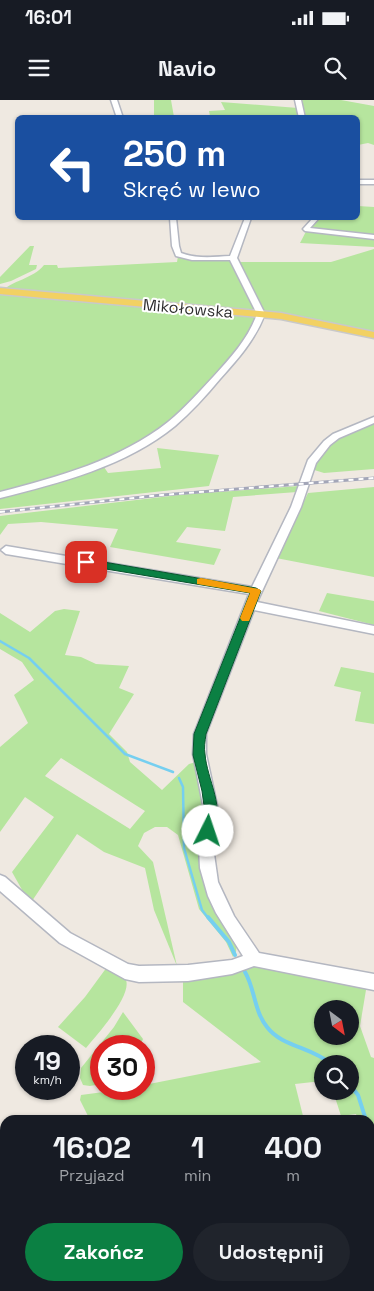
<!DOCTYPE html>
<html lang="pl">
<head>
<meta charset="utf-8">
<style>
	body { margin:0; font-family:"Space Grotesk",sans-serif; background:#20242c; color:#f1f3f6; height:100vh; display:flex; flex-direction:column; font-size:19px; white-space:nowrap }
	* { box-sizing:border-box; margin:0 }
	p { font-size:16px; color:#9ea1a6 }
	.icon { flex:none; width:28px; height:28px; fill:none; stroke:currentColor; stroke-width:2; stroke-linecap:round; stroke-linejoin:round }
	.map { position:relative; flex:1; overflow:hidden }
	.sheet { position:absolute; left:0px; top:1015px; width:375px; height:176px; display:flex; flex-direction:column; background:#171b24; border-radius:15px 15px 0 0; box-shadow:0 1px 4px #0004 }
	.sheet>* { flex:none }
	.guide { position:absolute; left:15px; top:15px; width:345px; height:105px; border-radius:8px; box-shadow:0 1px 4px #0004; background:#1a4fa0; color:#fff; overflow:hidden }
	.needle { width:32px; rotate:148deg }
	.buttons { position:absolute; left:314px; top:900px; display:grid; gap:10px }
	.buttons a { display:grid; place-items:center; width:45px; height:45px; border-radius:50%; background:#171b24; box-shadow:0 1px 4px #0004; font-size:25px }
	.speed { position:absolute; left:15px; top:935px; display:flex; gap:10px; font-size:25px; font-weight:700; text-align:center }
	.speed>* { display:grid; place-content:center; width:65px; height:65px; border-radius:50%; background:#171b24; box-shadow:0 1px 4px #0004; line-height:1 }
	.speed small { font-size:12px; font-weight:400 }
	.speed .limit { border:8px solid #d22; background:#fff; color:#111 }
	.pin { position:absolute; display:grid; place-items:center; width:42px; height:42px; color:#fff; margin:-21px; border-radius:10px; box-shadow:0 2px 8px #0006 }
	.me { position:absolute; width:55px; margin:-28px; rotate:4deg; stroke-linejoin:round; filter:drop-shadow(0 0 4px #0008) }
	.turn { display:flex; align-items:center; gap:18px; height:105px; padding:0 25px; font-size:22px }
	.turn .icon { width:65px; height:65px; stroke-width:2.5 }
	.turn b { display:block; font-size:35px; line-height:42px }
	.eta { display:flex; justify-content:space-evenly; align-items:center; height:85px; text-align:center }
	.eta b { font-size:30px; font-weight:600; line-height:35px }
	.primary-button { display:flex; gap:10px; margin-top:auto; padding:10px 25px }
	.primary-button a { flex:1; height:58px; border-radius:30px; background:#0b8043; color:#fff; font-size:20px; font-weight:600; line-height:58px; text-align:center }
	.primary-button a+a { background:#20242c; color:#f1f3f6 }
	.status { display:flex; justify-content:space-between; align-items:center; height:35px; padding:0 25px; background:#171b24; direction:ltr }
	.status svg { height:14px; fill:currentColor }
	header { display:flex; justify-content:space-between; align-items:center; height:65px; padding:0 25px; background:#171b24; font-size:22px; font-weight:600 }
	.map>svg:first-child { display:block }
	.green { fill:#b6e59e; fill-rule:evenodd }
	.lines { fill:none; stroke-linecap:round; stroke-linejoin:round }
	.stream-far1 { stroke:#75cff0; stroke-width:2.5 }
	.stream { stroke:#75cff0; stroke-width:4 }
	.minor-casing { stroke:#b4b7c1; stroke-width:3 }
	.major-casing { stroke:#c9c9c9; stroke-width:3 }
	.minor { fill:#fff; fill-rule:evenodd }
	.major { fill:#f2d163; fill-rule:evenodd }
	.rail-casing { stroke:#a3a6b8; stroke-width:3 }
	.rail { stroke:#fff; stroke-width:2; stroke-dasharray:5; stroke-linecap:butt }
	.route { fill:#0b8043; stroke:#07532c }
	.slow { fill:#f59e0b }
	.labels { text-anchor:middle; stroke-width:4; stroke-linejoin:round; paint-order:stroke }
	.far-street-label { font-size:16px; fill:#2e2e2e; stroke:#fff }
</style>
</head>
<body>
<div class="status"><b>16:01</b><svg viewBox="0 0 49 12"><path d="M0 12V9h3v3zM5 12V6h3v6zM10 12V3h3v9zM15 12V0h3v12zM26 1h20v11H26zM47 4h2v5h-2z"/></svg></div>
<header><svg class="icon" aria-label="menu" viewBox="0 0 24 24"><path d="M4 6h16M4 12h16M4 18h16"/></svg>Navio<svg class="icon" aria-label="search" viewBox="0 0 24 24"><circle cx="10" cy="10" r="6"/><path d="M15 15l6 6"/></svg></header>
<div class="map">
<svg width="374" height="1191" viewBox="0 0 374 1191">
	<rect width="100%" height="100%" fill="#efe9e1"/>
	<path class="green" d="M 154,0 L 171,0 L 174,17 L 154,17 Z
		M 299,0 L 341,0 L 374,6 L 374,45 L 368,43 L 358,45 L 358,18 L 303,17 Z
		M 221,2 L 298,8 L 301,17 L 210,16 L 209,11 L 225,10 Z
		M 358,106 L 374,107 L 374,147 L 300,143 L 313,118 L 358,118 Z
		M 30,146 L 34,146 L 29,165 L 37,165 L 36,169 L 11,181 L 0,184 L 0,177 Z
		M 374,149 L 374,233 L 258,211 C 248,250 187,309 155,333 C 139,345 118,353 100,361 L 108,373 L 161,368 L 157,348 L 219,355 L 209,386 L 0,409 L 0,193 C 12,180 33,179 44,165 L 57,165 L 58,168 L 177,162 L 178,156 L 193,159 L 224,159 L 231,162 L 331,162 Z
		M 374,322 L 374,369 L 324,373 L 311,369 L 335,339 Z
		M 299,386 L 297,392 L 233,397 L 225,431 L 187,427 L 176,442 L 221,449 L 214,465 L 110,447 L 118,429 L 41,422 L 8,424 L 0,435 L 0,416 L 179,395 Z
		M 374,387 L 374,477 L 276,458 L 308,393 Z
		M 327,493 L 374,501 L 374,525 L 319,511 Z
		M 64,509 L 80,511 L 65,555 L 81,557 L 96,564 L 129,566 L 119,588 L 134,594 L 109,634 L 127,652 L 130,662 L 162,690 L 189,664 L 196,662 L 206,718 L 200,757 L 237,842 L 236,852 L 233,857 L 226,842 L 199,809 L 178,735 L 167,727 L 155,727 L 144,733 L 138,746 L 153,762 L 177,866 L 154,810 L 145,768 L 104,752 L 77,734 L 30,804 L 12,772 L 54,717 L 25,697 L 0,732 L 0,647 L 28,623 L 14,595 L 34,580 L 22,562 L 0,549 L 0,513 L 30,532 L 55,511 ZM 61,658 L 145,711 L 130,729 L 45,676 Z
		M 341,567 L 374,573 L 374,624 L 355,621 L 361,592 L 334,586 Z
		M 253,866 L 367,884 L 360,926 L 371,957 L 374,958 L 374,1077 L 370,1063 L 370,1020 L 358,1020 L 356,1014 L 341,1016 L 333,991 L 350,991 L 350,964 L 322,964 L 322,981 L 295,984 L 304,1020 L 90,1020 L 80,1000 L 81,995 L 126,989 L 144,989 L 144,985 L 261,962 L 183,902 L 183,880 L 213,877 ZM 322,909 L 350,909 L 350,936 L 322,936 Z
		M 107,867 C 113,870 123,873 126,880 C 132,896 96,936 86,948 L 58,927 L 85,897 Z
		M 123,912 L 143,939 L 140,946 L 101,946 L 101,984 L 90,986 L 83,985 L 80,978 L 81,968 L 114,927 Z
		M 374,1095 L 374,1191 L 346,1191 L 345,1186 L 370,1186 L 370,1096 Z
		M 0,1142 L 5,1146 L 5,1186 L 89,1186 L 98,1191 L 0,1191 Z"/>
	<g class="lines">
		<path class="stream-far1" d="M 0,541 L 29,558 L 125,654 L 173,672
			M 179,678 L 183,687 L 184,748 L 202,810 L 209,819"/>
		<path class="stream" d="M 208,817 L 229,842 L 235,855
			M 245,872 C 255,889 254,911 267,927 C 282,947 312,947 331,964
			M 350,985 L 358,995 L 366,1020
			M 370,1034 L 374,1047"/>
		<defs>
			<path id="minor" d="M 111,0 L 117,0 L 123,18 L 117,18 Z
				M 295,0 L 301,0 L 305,18 L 299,18 Z
				M 358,80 L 374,80 L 374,84 L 358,84 Z
				M 170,118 L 176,118 L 179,146 L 181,153 C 196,159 214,157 230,156 L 245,118 L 251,118 L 237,158 L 265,214 C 255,240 238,259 220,279 C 206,296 191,312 175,326 C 126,366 60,383 0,398 L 0,392 C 58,377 120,360 168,322 C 185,308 199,292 214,276 C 231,257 248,239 257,214 L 230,160 L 192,160 L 176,156 L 172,146 Z
				M 313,118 L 319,118 L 310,128 L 374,135 L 374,139 L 305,131 L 303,129 Z
				M 374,317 L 374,323 L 339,338 L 330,345 L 316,363 L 301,407 L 257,502 L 374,526 L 374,534 L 254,510 L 206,634 L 206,654 L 218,710 L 213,747 L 218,782 L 234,816 L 259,853 L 374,874 L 374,890 L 254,866 L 232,874 L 188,881 L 139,882 L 125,879 L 60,843 L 0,791 L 0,775 L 5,777 L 70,833 L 128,864 L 139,866 L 188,865 L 232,860 L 243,856 L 216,813 L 208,796 L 200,768 L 199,747 L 204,710 L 193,654 L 194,634 L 249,494 L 6,454 L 1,450 L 6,446 L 252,487 L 291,407 L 308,360 L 324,341 L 333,334 Z"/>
			<path id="major" d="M 0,188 L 281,213 L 374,232 L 374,238 L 281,219 L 0,194 Z"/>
		</defs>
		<use href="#minor" class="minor-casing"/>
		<use href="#major" class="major-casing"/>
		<use href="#minor" class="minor"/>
		<use href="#major" class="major"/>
		<defs>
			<path id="rail" d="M 0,412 L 162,395 L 374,378"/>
		</defs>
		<use href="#rail" class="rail-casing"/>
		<use href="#rail" class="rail"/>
	</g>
	<path class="route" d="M 86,459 L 256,488 L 261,491 L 206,634 C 205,641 204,648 205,654 C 207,680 226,708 213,735 L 208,736 L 204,735 L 202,731 L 205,713 L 202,691 L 193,655 L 194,634 L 250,493 L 82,465 L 82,460 Z"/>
	<path class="slow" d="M 201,478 L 259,489 L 261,491 L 249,521 L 242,521 L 240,518 L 250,493 L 197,484 L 197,479 Z"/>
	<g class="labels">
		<g class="far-street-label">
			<text transform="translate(188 208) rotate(5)" y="6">Mikołowska</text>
		</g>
	</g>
</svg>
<div class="buttons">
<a><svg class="needle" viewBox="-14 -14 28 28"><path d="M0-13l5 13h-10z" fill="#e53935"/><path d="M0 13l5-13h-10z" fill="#9ea1a6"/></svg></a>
<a><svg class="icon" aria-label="search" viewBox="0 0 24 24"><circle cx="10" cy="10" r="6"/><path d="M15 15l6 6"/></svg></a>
</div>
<div class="speed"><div>19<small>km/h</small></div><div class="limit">30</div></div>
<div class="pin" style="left:86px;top:462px;background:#d93025"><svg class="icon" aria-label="arrive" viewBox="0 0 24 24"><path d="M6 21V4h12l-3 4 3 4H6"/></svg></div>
<svg class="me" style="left:208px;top:731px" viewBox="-20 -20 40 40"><circle r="19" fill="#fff"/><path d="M0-13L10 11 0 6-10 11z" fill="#0b8043"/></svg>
<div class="guide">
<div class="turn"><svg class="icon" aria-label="left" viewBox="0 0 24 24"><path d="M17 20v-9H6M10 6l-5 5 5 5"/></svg><div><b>250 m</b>Skręć w lewo</div></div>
</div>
<section class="sheet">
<div class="eta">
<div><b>16:02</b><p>Przyjazd</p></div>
<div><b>1</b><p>min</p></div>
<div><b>400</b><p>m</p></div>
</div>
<div class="primary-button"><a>Zakończ</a><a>Udostępnij</a></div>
</section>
</div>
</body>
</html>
